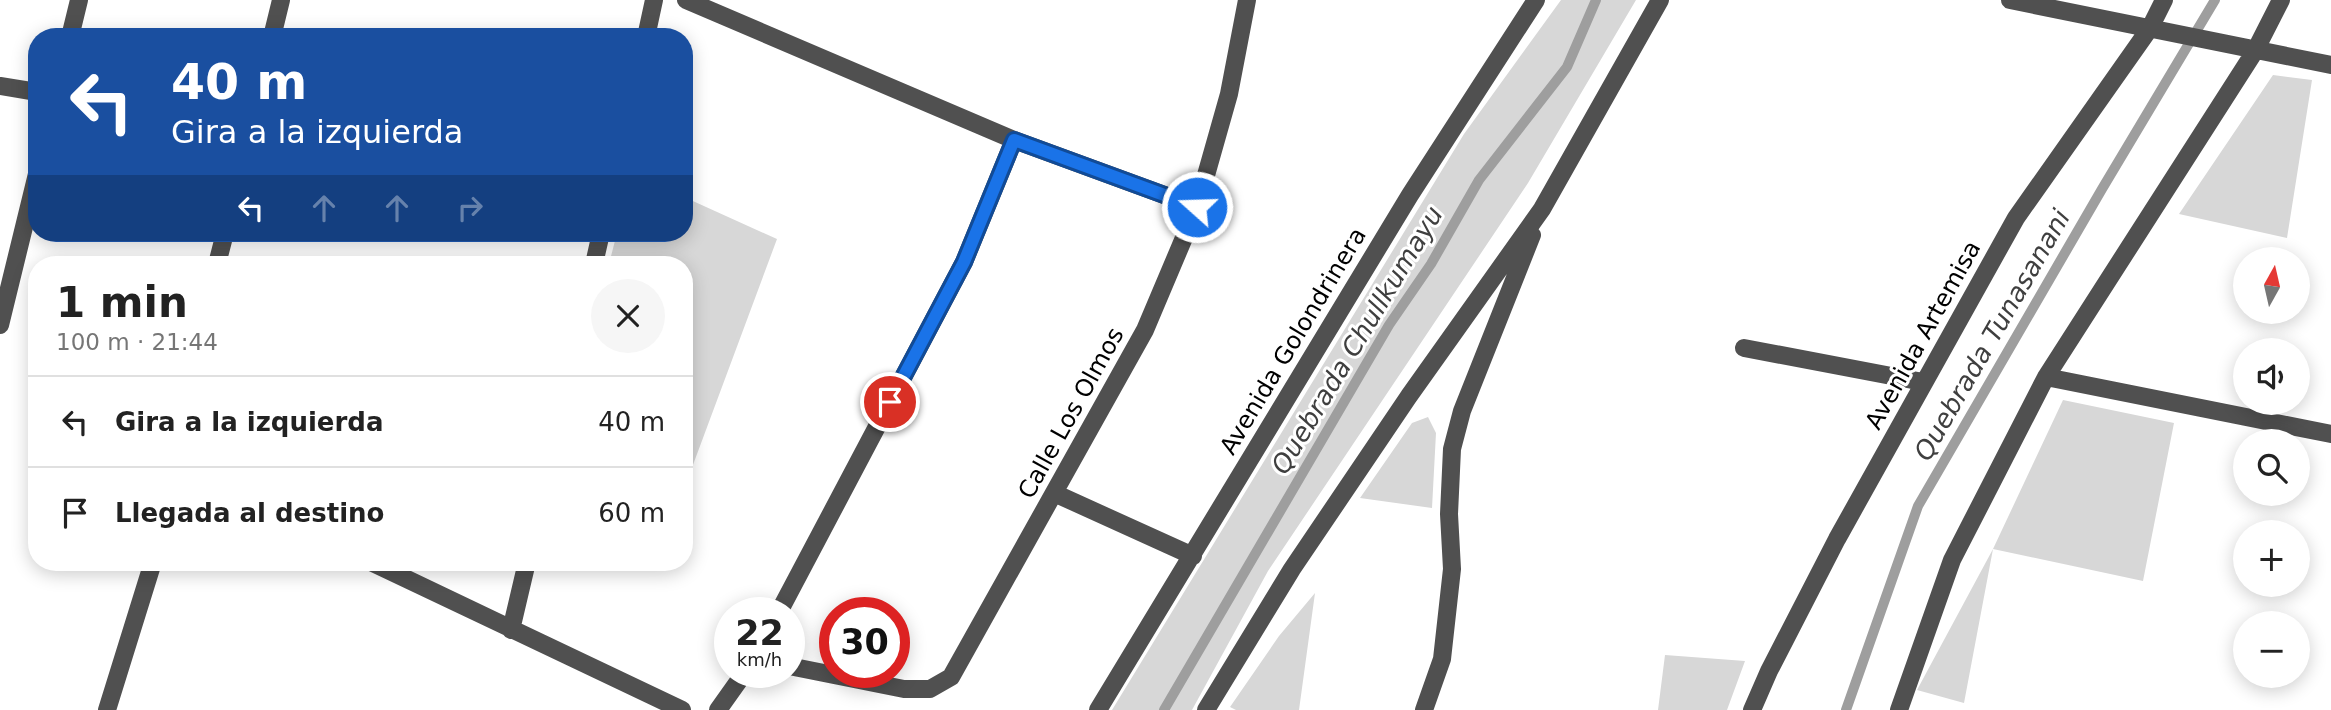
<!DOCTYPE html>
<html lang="es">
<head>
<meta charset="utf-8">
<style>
	body { margin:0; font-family:"DejaVu Sans",sans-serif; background:#f6f6f6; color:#222; height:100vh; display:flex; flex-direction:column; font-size:26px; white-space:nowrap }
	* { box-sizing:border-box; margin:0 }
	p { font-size:23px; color:#767676 }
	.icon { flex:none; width:38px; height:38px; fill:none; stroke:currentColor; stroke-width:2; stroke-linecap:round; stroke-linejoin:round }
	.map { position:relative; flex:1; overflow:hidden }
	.sheet { position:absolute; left:28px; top:256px; width:665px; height:315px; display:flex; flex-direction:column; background:#fff; border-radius:28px; box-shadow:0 4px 18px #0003 }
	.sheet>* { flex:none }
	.top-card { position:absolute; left:28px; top:28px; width:665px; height:214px; border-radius:28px; box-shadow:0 4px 18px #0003; background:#1a4fa0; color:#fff; overflow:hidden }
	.needle { width:46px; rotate:8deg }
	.tools { position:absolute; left:2233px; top:247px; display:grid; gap:14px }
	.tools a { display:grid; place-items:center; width:77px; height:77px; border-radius:50%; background:#fff; box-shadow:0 4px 18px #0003; font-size:35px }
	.speed { position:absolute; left:714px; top:597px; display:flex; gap:14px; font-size:35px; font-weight:700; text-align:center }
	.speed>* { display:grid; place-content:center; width:91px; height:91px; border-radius:50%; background:#fff; box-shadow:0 4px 18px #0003; line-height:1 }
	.speed small { font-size:18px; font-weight:400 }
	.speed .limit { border:10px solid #d22; background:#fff; color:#111 }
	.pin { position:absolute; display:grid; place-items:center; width:60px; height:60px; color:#fff; margin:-30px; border:4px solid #fff; border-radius:50%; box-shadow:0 2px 7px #0007 }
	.me { position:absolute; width:77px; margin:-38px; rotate:290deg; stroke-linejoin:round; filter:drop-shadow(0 0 5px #0008) }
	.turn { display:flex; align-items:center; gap:24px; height:147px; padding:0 28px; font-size:32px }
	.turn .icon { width:91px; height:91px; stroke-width:2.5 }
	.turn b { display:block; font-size:49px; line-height:60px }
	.lanes { display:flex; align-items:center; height:66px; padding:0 28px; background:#0003; justify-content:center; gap:35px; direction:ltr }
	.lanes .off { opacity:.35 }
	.round { display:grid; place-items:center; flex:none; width:74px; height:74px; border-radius:37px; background:#f6f6f6 }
	.headline { display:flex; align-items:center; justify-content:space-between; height:119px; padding:0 28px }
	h1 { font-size:42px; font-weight:600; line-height:52px }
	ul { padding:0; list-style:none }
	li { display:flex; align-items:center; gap:21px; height:91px; padding:0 28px; border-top:2px solid #e0e0e0 }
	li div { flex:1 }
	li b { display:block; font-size:26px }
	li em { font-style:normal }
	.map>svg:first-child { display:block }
	.green { fill:#d7d7d7 }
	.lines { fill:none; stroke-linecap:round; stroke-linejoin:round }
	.stream { stroke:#9e9e9e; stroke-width:10 }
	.minor { stroke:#505050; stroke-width:18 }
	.route-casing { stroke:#114b97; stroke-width:18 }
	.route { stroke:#1a73e8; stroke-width:12 }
	.labels { text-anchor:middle; stroke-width:6; stroke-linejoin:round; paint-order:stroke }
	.street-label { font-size:24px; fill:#000; stroke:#fff }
	.water-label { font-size:26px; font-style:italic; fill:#3f3f3f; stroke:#fff }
</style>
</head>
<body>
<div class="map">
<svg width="2331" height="710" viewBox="0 0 2331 710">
	<rect width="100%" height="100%" fill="#fff"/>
	<path class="green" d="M 1561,0 L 1636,0 L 1528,183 L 1268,571 L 1192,710 L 1112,710 L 1464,134 Z
		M 2273,75 L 2312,80 L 2287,238 L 2179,214 Z
		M 684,197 L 777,239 L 684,489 L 684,264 L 609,264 L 617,233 L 684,233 Z
		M 2063,400 L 2174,423 L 2143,581 L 1993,549 L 1964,703 L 1917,690 L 1993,549 Z
		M 1428,417 L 1436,433 L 1432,508 L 1360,498 L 1412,423 Z
		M 1315,593 L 1299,710 L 1236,710 L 1230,707 L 1279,636 Z
		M 1665,655 L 1745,661 L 1727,710 L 1658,710 Z"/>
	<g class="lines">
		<path class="stream" d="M 1164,710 L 1389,325 L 1431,264 L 1479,180 L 1567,67 L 1596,0
			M 1846,710 L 1918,506 L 2102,189 L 2215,0"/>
		<path class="minor" d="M 686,0 L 1014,140 L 1197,207
			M 2010,0 L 2331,65
			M 70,37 L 79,0
			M 272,37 L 281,0
			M 646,37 L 654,0
			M 0,86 L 37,92
			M 217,264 L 225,233
			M 594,264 L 601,233
			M 0,325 L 37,174
			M 1744,348 L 1923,382
			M 2046,377 L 2331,434
			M 1054,493 L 1193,556
			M 371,562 L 682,710
			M 779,612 L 964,262 L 1014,140
			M 511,630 L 527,562
			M 789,666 L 904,689 L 930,689 L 951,677 L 1145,330 L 1197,207 L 1229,94 L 1247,0
			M 107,710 L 153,562
			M 718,710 L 745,672
			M 1098,710 L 1410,195 L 1536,0
			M 1206,710 L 1292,569 L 1409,396 L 1542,209 L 1660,0
			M 1424,710 L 1442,659 L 1452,569 L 1449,514 L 1452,449 L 1462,411 L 1532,235
			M 1752,710 L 1769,671 L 1837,539 L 2016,218 L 2150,28 L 2164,0
			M 1899,710 L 1952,560 L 2046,377 L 2255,51 L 2281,0"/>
	</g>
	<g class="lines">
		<defs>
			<path id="route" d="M 890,402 L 964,262 L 1014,140 L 1197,207"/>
		</defs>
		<use href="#route" class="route-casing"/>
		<use href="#route" class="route"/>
	</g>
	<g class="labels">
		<g class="street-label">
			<text transform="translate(1923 335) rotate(-61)" y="8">Avenida Artemisa</text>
			<text transform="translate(1293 341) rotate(-59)" y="8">Avenida Golondrinera</text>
			<text transform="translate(1071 413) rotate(-61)" y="8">Calle Los Olmos</text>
		</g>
		<g class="water-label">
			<text transform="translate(1992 335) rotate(-60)" y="9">Quebrada Tunasanani</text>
			<text transform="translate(1357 340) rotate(-59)" y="9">Quebrada Chullkumayu</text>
		</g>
	</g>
</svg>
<div class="tools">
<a><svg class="needle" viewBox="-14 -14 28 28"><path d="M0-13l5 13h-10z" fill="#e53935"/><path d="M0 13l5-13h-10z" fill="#767676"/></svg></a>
<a><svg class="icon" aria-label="sound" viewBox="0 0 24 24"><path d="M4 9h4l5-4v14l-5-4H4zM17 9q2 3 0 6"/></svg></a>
<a><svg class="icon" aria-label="search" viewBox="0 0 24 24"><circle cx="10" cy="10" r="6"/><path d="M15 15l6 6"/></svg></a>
<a>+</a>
<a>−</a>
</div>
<div class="speed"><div>22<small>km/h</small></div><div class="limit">30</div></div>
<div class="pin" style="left:890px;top:402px;background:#d93025"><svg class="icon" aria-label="arrive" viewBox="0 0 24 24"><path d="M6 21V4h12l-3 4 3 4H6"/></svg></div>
<svg class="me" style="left:1197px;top:207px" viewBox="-20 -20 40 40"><circle r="17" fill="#1a73e8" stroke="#fff" stroke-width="3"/><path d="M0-11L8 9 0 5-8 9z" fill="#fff"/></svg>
<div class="top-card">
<div class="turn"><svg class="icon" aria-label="left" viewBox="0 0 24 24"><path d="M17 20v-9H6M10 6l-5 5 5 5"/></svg><div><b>40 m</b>Gira a la izquierda</div></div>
<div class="lanes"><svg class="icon" aria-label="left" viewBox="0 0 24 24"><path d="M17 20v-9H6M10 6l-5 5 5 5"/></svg><svg class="icon off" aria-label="ahead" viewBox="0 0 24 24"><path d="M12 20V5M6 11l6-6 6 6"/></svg><svg class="icon off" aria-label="ahead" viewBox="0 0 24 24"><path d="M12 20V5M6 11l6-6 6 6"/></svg><svg class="icon off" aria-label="right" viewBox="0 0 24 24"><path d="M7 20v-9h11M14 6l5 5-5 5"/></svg></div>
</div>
<section class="sheet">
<div class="headline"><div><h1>1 min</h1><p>100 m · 21:44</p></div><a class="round"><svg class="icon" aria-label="close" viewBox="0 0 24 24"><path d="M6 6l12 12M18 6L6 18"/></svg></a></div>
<ul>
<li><svg class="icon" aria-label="left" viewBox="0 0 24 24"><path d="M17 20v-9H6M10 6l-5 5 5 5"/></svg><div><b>Gira a la izquierda</b></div><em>40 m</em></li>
<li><svg class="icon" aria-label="arrive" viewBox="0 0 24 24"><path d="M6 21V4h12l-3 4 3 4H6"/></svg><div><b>Llegada al destino</b></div><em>60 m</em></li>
</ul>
</section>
</div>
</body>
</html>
